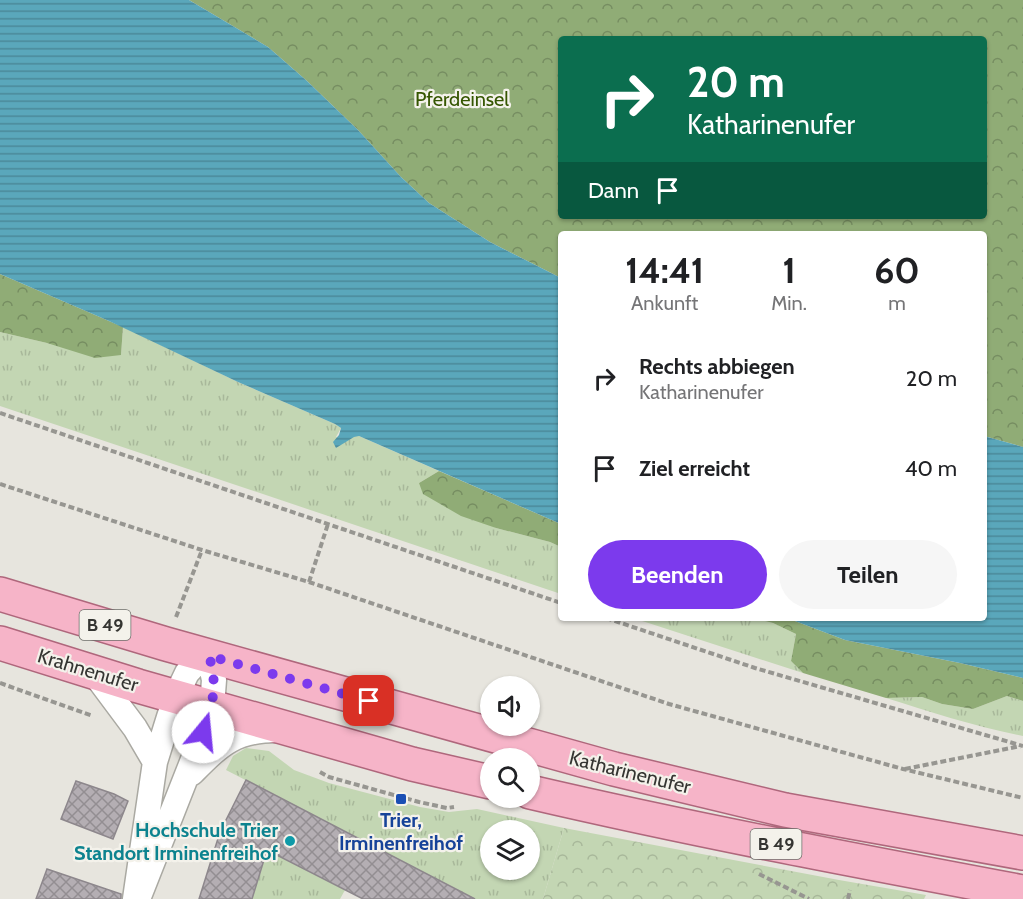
<!DOCTYPE html>
<html lang="de">
<head>
<meta charset="utf-8">
<style>
	body { margin:0; font-family:Cabin,sans-serif; background:#f6f6f6; color:#202124; height:100vh; display:flex; flex-direction:column; font-size:22px; white-space:nowrap }
	* { box-sizing:border-box; margin:0 }
	p { font-size:20px; color:#757577 }
	.icon { flex:none; width:33px; height:33px; fill:none; stroke:currentColor; stroke-width:2; stroke-linecap:round; stroke-linejoin:round }
	.map { position:relative; flex:1; overflow:hidden }
	.sheet { position:absolute; left:558px; top:231px; width:429px; height:390px; display:flex; flex-direction:column; background:#fff; border-radius:6px; box-shadow:0 2px 4px #0004 }
	.sheet>* { flex:none }
	.top-card { position:absolute; left:558px; top:36px; width:429px; height:183px; border-radius:6px; box-shadow:0 2px 4px #0004; background:#0b6e4f; color:#fff; overflow:hidden }
	.controls { position:absolute; left:480px; top:676px; display:grid; gap:12px }
	.controls a { display:grid; place-items:center; width:60px; height:60px; border-radius:50%; background:#fff; box-shadow:0 2px 4px #0004; font-size:30px }
	.pin { position:absolute; display:grid; place-items:center; width:51px; height:51px; color:#fff; margin:-26px; border-radius:12px; box-shadow:0 3px 9px #0006 }
	.me { position:absolute; width:66px; margin:-33px; rotate:17deg; stroke-linejoin:round; filter:drop-shadow(0 0 4px #0008) }
	.turn { display:flex; align-items:center; gap:21px; height:126px; padding:0 30px; font-size:27px }
	.turn .icon { width:78px; height:78px; stroke-width:2.5 }
	.turn b { display:block; font-size:42px; line-height:51px }
	.then { display:flex; align-items:center; height:57px; padding:0 30px; background:#0003; gap:12px; font-size:22px }
	.eta { display:flex; justify-content:space-evenly; align-items:center; height:102px; text-align:center }
	.eta b { font-size:36px; font-weight:700; line-height:42px }
	.cta { display:flex; gap:12px; margin-top:auto; padding:12px 30px }
	.cta a { flex:1; height:69px; border-radius:36px; background:#7c3aed; color:#fff; font-size:24px; font-weight:700; line-height:69px; text-align:center }
	.cta a+a { background:#f6f6f6; color:#202124 }
	ul { padding:0; list-style:none }
	li { display:flex; align-items:center; gap:18px; height:90px; padding:0 30px }
	li div { flex:1 }
	li b { display:block; font-size:22px }
	li em { font-style:normal }
	.map>svg:first-child { display:block }
	.grass { fill:url(#grass-tufts); fill-rule:evenodd }
	.forest { fill:url(#forest-crowns); fill-rule:evenodd }
	.park { fill:url(#park-crowns) }
	.water { fill:url(#water-rules) }
	.building { fill:url(#building-cross-hatch); stroke:#8d878c; stroke-width:1.5 }
	.lines { fill:none; stroke-linecap:round; stroke-linejoin:round }
	.street-casing { stroke:#aaa9a2; stroke-width:27 }
	.primary-casing { stroke:#af677c; stroke-width:36 }
	.path { stroke:#979691; stroke-width:4; stroke-dasharray:6 3; stroke-linecap:butt }
	.street { stroke:#fff; stroke-width:24 }
	.primary { stroke:#f6b4c8; stroke-width:33 }
	.route { stroke:#7c3aed; stroke-width:10; stroke-dasharray:0 18 }
	.transit-dot { fill:#1a4fb4; stroke:#f4f2eb; stroke-width:2 }
	.culture-dot { fill:#0f9aa8; stroke:#f4f2eb; stroke-width:2 }
	.labels { text-anchor:middle; stroke-width:4.5; stroke-linejoin:round; paint-order:stroke }
	.shield { fill:#f4f2eb; stroke:#6e6e6a; stroke-width:1.5 }
	.shield-label { font-size:18px; font-weight:bold; fill:#353532 }
	.park-label { font-size:20px; fill:#355601; stroke:#f4f2eb }
	.street-label { font-size:20px; fill:#353532; stroke:#f4f2eb }
	.transit-label { font-size:20px; font-weight:bold; fill:#164399; stroke:#f4f2eb }
	.culture-label { font-size:20px; font-weight:bold; fill:#0d838f; stroke:#f4f2eb; text-anchor:end }
</style>
</head>
<body>
<div class="map">
<svg width="1023" height="899" viewBox="0 0 1023 899">
	<defs>
		<pattern id="grass-tufts" width="24" height="20" patternUnits="userSpaceOnUse" patternTransform="scale(1.5)"><rect width="24" height="20" fill="#c3d6b3"/><path d="M3 7l-1-3M5 7V3M7 7l1-3M15 17l-1-3M17 17v-4M19 17l1-3" fill="none" stroke="#a8b89a"/></pattern>
		<pattern id="forest-crowns" width="20" height="18" patternUnits="userSpaceOnUse" patternTransform="scale(1.5)"><rect width="20" height="18" fill="#90ac76"/><path d="M2 6a3 3 0 1 1 6 0M12 15a3 3 0 1 1 6 0" fill="none" stroke="#768d61"/></pattern>
		<pattern id="park-crowns" width="20" height="18" patternUnits="userSpaceOnUse" patternTransform="scale(1.5)"><rect width="20" height="18" fill="#c3d6b3"/><path d="M2 6a3 3 0 1 1 6 0M12 15a3 3 0 1 1 6 0" fill="none" stroke="#a8b89a"/></pattern>
		<pattern id="water-rules" width="6" height="5" patternUnits="userSpaceOnUse" patternTransform="scale(1.5)"><rect width="6" height="5" fill="#5aa7bb"/><path d="M0 2.5h6" fill="none" stroke="#4b8999"/></pattern>
		<pattern id="building-cross-hatch" width="8" height="8" patternUnits="userSpaceOnUse" patternTransform="scale(1.5)"><rect width="8" height="8" fill="#b4aeb3"/><path d="M0 0l8 8M0 8l8-8" fill="none" stroke="#938e92"/></pattern>
	</defs>
	<rect width="100%" height="100%" fill="#e7e5de"/>
	<path class="grass" d="M 123,327 L 238,382 L 335,424 L 341,428 L 336,437 L 359,436 L 439,471 L 419,483 L 496,528 L 550,542 L 561,547 L 561,594 L 0,406 L 0,332 L 47,343 L 121,355 Z
		M 633,618 L 753,618 L 773,623 L 796,634 L 791,661 L 803,673 Z
		M 1007,696 L 1023,701 L 1023,736 C 976,727 931,712 886,698 L 922,697 L 942,704 L 973,709 Z
		M 246,748 L 269,751 L 294,770 L 329,783 L 420,807 L 449,812 L 477,809 L 564,828 L 543,899 L 475,899 L 226,770 L 233,756 ZM 490,831 L 530,831 L 530,870 L 490,870 Z
		M 267,850 L 345,890 L 340,899 L 252,899 Z"/>
	<path class="forest" d="M 189,0 L 1023,0 L 1023,447 L 984,436 L 984,234 L 561,234 L 561,278 L 490,242 L 429,203 L 401,177 L 358,130 L 307,81 L 268,47 ZM 561,39 L 984,39 L 984,216 L 561,216 Z
		M 0,274 L 123,327 L 121,355 L 95,358 L 47,343 L 0,332 Z
		M 439,471 L 561,524 L 561,547 L 550,542 L 496,528 L 461,516 L 423,494 L 419,483 Z
		M 753,618 L 787,618 L 845,640 L 960,663 L 1023,678 L 1023,701 L 1007,696 L 973,709 L 942,704 L 922,697 L 886,698 L 803,673 L 791,661 L 796,634 L 773,623 Z"/>
	<path class="park" d="M 564,828 L 839,880 L 926,895 L 924,899 L 543,899 Z"/>
	<path class="water" d="M 0,0 L 189,0 L 268,47 L 307,81 L 358,130 L 401,177 L 429,203 L 490,242 L 561,278 L 561,524 L 359,436 L 354,437 L 336,448 L 333,442 L 339,435 L 341,428 L 335,424 L 238,382 L 109,321 L 0,274 Z
		M 984,436 L 1023,447 L 1023,678 L 960,663 L 845,640 L 787,618 L 984,618 Z"/>
	<path class="building" d="M 246,780 L 475,899 L 363,899 L 267,850 L 252,899 L 199,899 L 220,832 Z
		M 76,781 L 114,794 L 128,801 L 113,839 L 61,819 Z
		M 47,869 L 121,894 L 121,899 L 36,899 Z"/>
	<g class="lines">
		<defs>
			<path id="street" d="M 94,673 L 135,728 L 155,762
				M 192,773 C 221,744 234,730 278,730
				M 135,899 L 155,762 L 169,717 L 176,696 L 187,673 L 200,659 L 209,656 L 214,680 L 212,706 L 194,757 L 138,899"/>
			<path id="primary" d="M 0,594 L 166,644 L 614,769 L 785,810 L 1023,853
				M 0,643 L 138,686 L 412,764 L 490,782
				M 530,792 C 693,830 858,861 1023,892"/>
		</defs>
		<use href="#street" class="street-casing"/>
		<use href="#primary" class="primary-casing"/>
		<path class="path" d="M 0,413 L 561,603
			M 0,484 L 202,550 L 309,582 L 669,704 L 903,769 L 1023,798
			M 309,582 L 328,524
			M 176,617 L 202,550
			M 606,618 L 755,668 L 1023,746
			M 0,683 L 93,716
			M 905,769 L 1021,746
			M 320,772 L 329,777 L 419,802 L 447,808 L 454,807
			M 759,874 L 809,899
			M 848,899 L 850,890"/>
		<use href="#street" class="street"/>
		<use href="#primary" class="primary"/>
	</g>
	<g class="lines">
		<path class="route" d="M 203,732 C 213,704 218,685 209,656 L 369,701"/>
	</g>
	<rect class="transit-dot" x="395" y="793" width="12" height="12" rx="3"/>
	<circle class="culture-dot" cx="290" cy="841" r="6"/>
	<g class="labels">
		<g class="shield">
			<rect x="79.5" y="610" width="51" height="30" rx="4.5"/>
			<rect x="750.5" y="829" width="51" height="30" rx="4.5"/>
		</g>
		<g class="shield-label">
			<text x="105" y="631">B 49</text>
			<text x="776" y="850">B 49</text>
		</g>
		<g class="park-label">
			<text x="462" y="106">Pferdeinsel</text>
		</g>
		<g class="street-label">
			<text transform="translate(88 670) rotate(17)" y="7">Krahnenufer</text>
			<text transform="translate(630 772) rotate(14)" y="7">Katharinenufer</text>
		</g>
		<g class="transit-label">
			<text x="401" y="827">Trier,<tspan x="401" dy="23">Irminenfreihof</tspan></text>
		</g>
		<g class="culture-label">
			<text x="278" y="837">Hochschule Trier<tspan x="278" dy="23">Standort Irminenfreihof</tspan></text>
		</g>
	</g>
</svg>
<div class="controls">
<a><svg class="icon" aria-label="sound" viewBox="0 0 24 24"><path d="M4 9h4l5-4v14l-5-4H4zM17 9q2 3 0 6"/></svg></a>
<a><svg class="icon" aria-label="search" viewBox="0 0 24 24"><circle cx="10" cy="10" r="6"/><path d="M15 15l6 6"/></svg></a>
<a><svg class="icon" aria-label="layers" viewBox="0 0 24 24"><path d="M12 4l9 5-9 5-9-5zM3 14l9 5 9-5"/></svg></a>
</div>
<div class="pin" style="left:369px;top:701px;background:#d93025"><svg class="icon" aria-label="arrive" viewBox="0 0 24 24"><path d="M6 21V4h12l-3 4 3 4H6"/></svg></div>
<svg class="me" style="left:203px;top:732px" viewBox="-20 -20 40 40"><circle r="19" fill="#fff"/><path d="M0-13L10 11 0 6-10 11z" fill="#7c3aed"/></svg>
<div class="top-card">
<div class="turn"><svg class="icon" aria-label="right" viewBox="0 0 24 24"><path d="M7 20v-9h11M14 6l5 5-5 5"/></svg><div><b>20 m</b>Katharinenufer</div></div>
<div class="then">Dann<svg class="icon" aria-label="arrive" viewBox="0 0 24 24"><path d="M6 21V4h12l-3 4 3 4H6"/></svg></div>
</div>
<section class="sheet">
<div class="eta">
<div><b>14:41</b><p>Ankunft</p></div>
<div><b>1</b><p>Min.</p></div>
<div><b>60</b><p>m</p></div>
</div>
<ul>
<li><svg class="icon" aria-label="right" viewBox="0 0 24 24"><path d="M7 20v-9h11M14 6l5 5-5 5"/></svg><div><b>Rechts abbiegen</b><p>Katharinenufer</p></div><em>20 m</em></li>
<li><svg class="icon" aria-label="arrive" viewBox="0 0 24 24"><path d="M6 21V4h12l-3 4 3 4H6"/></svg><div><b>Ziel erreicht</b></div><em>40 m</em></li>
</ul>
<div class="cta"><a>Beenden</a><a>Teilen</a></div>
</section>
</div>
</body>
</html>
